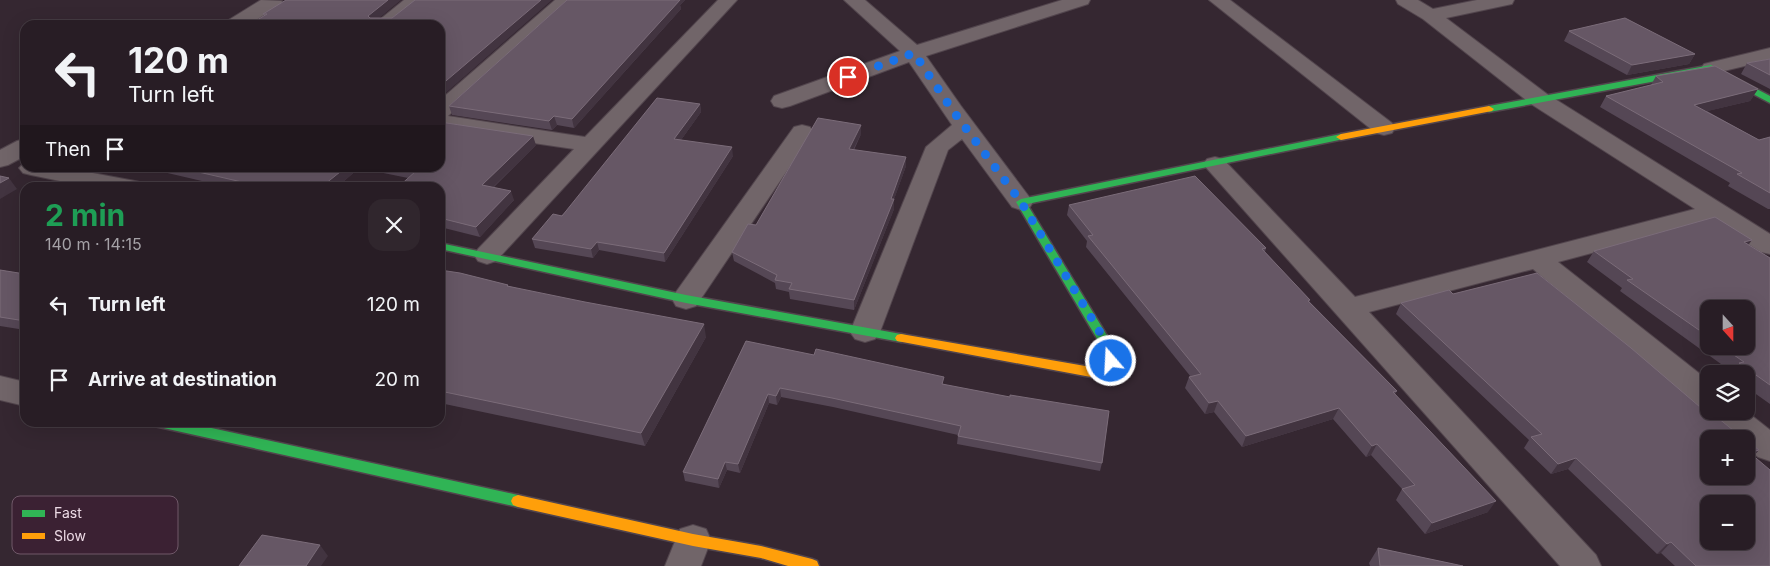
<!DOCTYPE html>
<html lang="en">
<head>
<meta charset="utf-8">
<style>
	body { margin:0; font-family:Inter,sans-serif; background:#30262d; color:#f1f3f6; height:100vh; display:flex; flex-direction:column; font-size:19px; white-space:nowrap }
	* { box-sizing:border-box; margin:0 }
	p { font-size:16px; color:#a5a2a7 }
	.icon { flex:none; width:28px; height:28px; fill:none; stroke:currentColor; stroke-width:2; stroke-linecap:round; stroke-linejoin:round }
	.map { position:relative; flex:1; overflow:hidden }
	.sheet { position:absolute; left:20px; top:182px; width:425px; height:245px; display:flex; flex-direction:column; background:#281d25; border-radius:15px; box-shadow:0 5px 20px #0002,0 0 0 1px #443b42 }
	.sheet>* { flex:none }
	.guide { position:absolute; left:20px; top:20px; width:425px; height:152px; border-radius:15px; box-shadow:0 5px 20px #0002,0 0 0 1px #443b42; background:#281d25; color:#f1f3f6; overflow:hidden }
	.needle { width:32px; rotate:159deg }
	.tools { position:absolute; left:1700px; top:300px; display:grid; gap:10px }
	.tools a { display:grid; place-items:center; width:55px; height:55px; border-radius:10px; background:#281d25; box-shadow:0 5px 20px #0002,0 0 0 1px #443b42; font-size:25px }
	.pin { position:absolute; display:grid; place-items:center; width:42px; height:42px; color:#fff; margin:-21px; border:2px solid #fff; border-radius:50%; box-shadow:0 1px 5px #0007 }
	.me { position:absolute; width:55px; margin:-28px; rotate:341deg; stroke-linejoin:round; filter:drop-shadow(0 0 4px #0008) }
	.turn { display:flex; align-items:center; gap:18px; height:105px; padding:0 25px; font-size:22px }
	.turn .icon { width:65px; height:65px; stroke-width:2.5 }
	.turn b { display:block; font-size:35px; line-height:42px }
	.then { display:flex; align-items:center; height:48px; padding:0 25px; background:#0003; gap:10px; font-size:19px }
	.round { display:grid; place-items:center; flex:none; width:52px; height:52px; border-radius:15px; background:#30262d }
	.overview { display:flex; align-items:center; justify-content:space-between; height:85px; padding:0 25px }
	h1 { font-size:30px; font-weight:700; line-height:38px; color:#1e9e55 }
	ul { padding:0; list-style:none }
	li { display:flex; align-items:center; gap:15px; height:75px; padding:0 25px }
	li div { flex:1 }
	li b { display:block; font-size:19px }
	li em { font-style:normal }
	.map>svg:first-child { display:block }
	.lines { fill:none; stroke-linecap:round; stroke-linejoin:round }
	.street-casing { stroke:#52454d; stroke-width:2 }
	.fast-casing { stroke:#52454d; stroke-width:3 }
	.slow-casing { stroke:#52454d; stroke-width:3 }
	.street { fill:#716569; fill-rule:evenodd }
	.fast { fill:#30b455; fill-rule:evenodd }
	.slow { fill:#ff9f0a; fill-rule:evenodd }
	.wall { fill:#554755; fill-rule:evenodd }
	.shaded-wall { fill:#423440 }
	.building { fill:#665765; stroke:#7b6c79; fill-rule:evenodd }
	.route { stroke:#1a73e8; stroke-width:9; stroke-dasharray:0 16.2 }
	.key { fill:#3b2133; stroke:#705969; stroke-width:1 }
	.key-label { font-size:14px; fill:#eddbe6 }
</style>
</head>
<body>
<div class="map">
<svg width="1770" height="566" viewBox="0 0 1770 566">
	<rect width="100%" height="100%" fill="#352731"/>
	<g class="lines">
		<defs>
			<path id="street" d="M 261,0 L 282,1 L 280,5 L 248,25 L 224,25 L 227,21 Z
				M 404,0 L 425,0 L 395,25 L 373,25 Z
				M 555,0 L 575,0 L 448,116 L 585,137 L 718,0 L 737,0 L 496,261 L 487,264 L 478,261 L 474,255 L 478,249 L 574,149 L 440,129 L 440,100 Z
				M 844,0 L 865,0 L 917,45 L 1062,0 L 1090,0 L 1088,4 L 926,56 L 961,106 L 1033,202 L 1030,207 L 1021,210 L 1012,207 L 962,139 L 948,150 L 880,332 L 875,339 L 865,342 L 855,339 L 850,332 L 926,147 L 952,125 L 909,62 L 790,106 L 782,108 L 774,106 L 771,101 L 774,96 L 900,51 Z
				M 1209,0 L 1230,0 L 1392,123 L 1395,128 L 1392,133 L 1384,135 L 1376,133 Z
				M 1396,0 L 1418,0 L 1433,9 L 1477,0 L 1514,0 L 1512,4 L 1446,18 L 1547,94 L 1770,234 L 1770,254 L 1761,252 L 1712,221 L 1558,262 L 1709,381 L 1709,410 L 1698,406 L 1533,269 L 1369,312 L 1596,555 L 1601,566 L 1560,566 L 1203,164 L 1207,159 L 1215,157 L 1223,159 L 1355,297 L 1695,209 L 1531,104 L 1423,19 L 1398,4 Z
				M 1770,48 L 1770,60 L 1711,74 L 1704,72 L 1701,68 L 1704,64 Z
				M 802,125 L 810,127 L 813,132 L 696,306 L 686,309 L 676,306 L 672,299 L 676,292 L 794,127 Z
				M 25,139 L 25,156 L 8,165 L 0,167 L 0,150 L 17,141 Z
				M 25,162 L 25,168 L 66,168 L 135,181 L 144,183 L 147,188 L 94,188 L 31,175 L 23,173 L 19,168 Z
				M 0,376 L 25,382 L 25,406 L 0,400 Z
				M 1709,411 L 1746,411 L 1770,430 L 1770,461 L 1758,457 L 1746,447 L 1746,439 L 1737,439 L 1714,420 Z
				M 693,525 L 706,529 L 711,540 L 701,566 L 665,566 L 680,529 Z"/>
			<path id="fast" d="M 1711,65 L 1770,96 L 1770,103 L 1710,71 L 1489,112 L 1484,109 L 1489,106 Z
				M 1341,134 L 1344,135 L 1344,139 L 1027,204 L 1114,347 L 1115,354 L 1113,357 L 1105,357 L 1102,347 L 1016,202 L 1021,199 Z
				M 440,243 L 686,295 L 901,334 L 905,335 L 907,338 L 905,341 L 901,342 L 686,303 L 440,249 Z
				M 153,422 L 184,422 L 518,495 L 523,497 L 525,501 L 523,505 L 518,507 L 159,427 L 154,426 Z"/>
			<path id="slow" d="M 1489,106 L 1494,109 L 1492,111 L 1341,140 L 1336,137 L 1341,134 Z
				M 901,334 L 1091,367 L 1098,366 L 1105,360 L 1103,354 L 1105,351 L 1113,351 L 1117,361 L 1106,372 L 1091,377 L 897,341 L 895,338 L 897,335 Z
				M 518,495 L 693,534 L 761,546 L 812,559 L 817,561 L 819,566 L 788,566 L 761,558 L 693,546 L 518,507 L 513,505 L 511,501 L 513,497 Z"/>
		</defs>
		<use href="#street" class="street-casing"/>
		<use href="#fast" class="fast-casing"/>
		<use href="#slow" class="slow-casing"/>
		<use href="#street" class="street"/>
		<use href="#fast" class="fast"/>
		<use href="#slow" class="slow"/>
	</g>
	<path class="wall" d="M 567,0 L 685,0 L 680,5 L 681,9 L 574,128 L 557,125 L 552,130 L 452,115 L 449,106 Z
		M 1569,31 L 1695,54 L 1689,64 L 1627,75 L 1564,41 Z
		M 1770,59 L 1770,89 L 1741,74 L 1747,63 Z
		M 1656,76 L 1758,89 L 1750,101 L 1707,111 L 1759,140 L 1770,137 L 1770,209 L 1768,209 L 1728,186 L 1730,183 L 1600,107 L 1606,96 L 1651,85 Z
		M 700,104 L 701,112 L 681,140 L 733,156 L 665,262 L 599,250 L 593,258 L 535,248 L 532,239 Z
		M 861,134 L 854,150 L 906,166 L 894,199 L 894,209 L 854,310 L 790,299 L 789,292 L 776,289 L 775,283 L 734,261 L 732,252 L 756,225 Z
		M 536,145 L 493,188 L 514,200 L 480,237 L 440,227 L 440,188 L 408,178 L 359,168 L 336,188 L 232,188 L 146,168 L 440,168 Z
		M 1069,205 L 1266,248 L 1265,252 L 1310,302 L 1397,391 L 1395,394 L 1488,512 L 1425,534 L 1396,500 L 1402,489 L 1371,455 L 1366,457 L 1333,419 L 1242,447 L 1214,412 L 1205,414 L 1185,388 L 1189,377 L 1191,377 L 1086,247 L 1087,241 L 1067,215 Z
		M 1748,245 L 1770,258 L 1770,404 L 1746,387 L 1746,374 L 1730,374 L 1732,372 L 1620,291 L 1622,288 L 1587,262 L 1594,251 ZM 1709,309 L 1746,346 L 1709,346 Z
		M 0,270 L 25,274 L 25,330 L 0,326 Z
		M 440,270 L 509,286 L 706,337 L 645,446 L 440,403 Z
		M 1453,294 L 1714,419 L 1746,440 L 1759,450 L 1753,456 L 1770,566 L 1675,566 L 1661,553 L 1657,554 L 1568,469 L 1551,474 L 1524,448 L 1529,440 L 1396,314 L 1401,303 Z
		M 746,341 L 944,384 L 1102,463 L 1100,471 L 957,444 L 958,435 L 833,407 L 781,397 L 777,405 L 769,403 L 740,473 L 727,470 L 719,488 L 685,481 L 683,472 Z
		M 1378,548 L 1463,566 L 1370,566 L 1369,563 Z"/>
	<path class="shaded-wall" d="M 388,0 L 401,0 L 371,25 L 368,16 Z
		M 541,0 L 552,0 L 440,98 L 440,86 Z
		M 676,0 L 685,0 L 680,5 L 681,9 L 574,128 L 572,119 Z
		M 1695,54 L 1689,64 L 1627,75 L 1632,65 Z
		M 1758,89 L 1750,101 L 1687,116 L 1694,105 Z
		M 700,104 L 701,112 L 676,147 L 674,139 Z
		M 554,116 L 557,125 L 552,130 L 549,121 Z
		M 861,125 L 861,134 L 849,158 L 849,149 Z
		M 533,136 L 536,145 L 485,195 L 482,185 Z
		M 732,147 L 733,156 L 665,262 L 664,253 Z
		M 906,157 L 906,166 L 891,208 L 894,199 L 894,209 L 854,310 L 854,300 Z
		M 345,168 L 359,168 L 336,188 L 320,188 Z
		M 9,178 L 17,189 L 0,199 L 0,183 Z
		M 511,191 L 514,200 L 480,237 L 476,227 Z
		M 1752,240 L 1744,251 L 1744,242 Z
		M 597,242 L 599,250 L 593,258 L 591,249 Z
		M 704,324 L 706,337 L 645,446 L 641,433 Z
		M 780,388 L 781,397 L 777,405 L 776,396 Z
		M 768,394 L 769,403 L 740,473 L 738,464 Z
		M 1218,401 L 1214,412 L 1205,414 L 1209,403 Z
		M 1339,408 L 1333,419 L 1242,447 L 1246,436 Z
		M 1377,444 L 1371,455 L 1366,457 L 1372,446 Z
		M 1759,450 L 1749,461 L 1750,453 Z
		M 1576,458 L 1568,469 L 1551,474 L 1558,464 Z
		M 725,462 L 727,470 L 719,488 L 718,479 Z
		M 1496,501 L 1488,512 L 1425,534 L 1432,523 Z
		M 1671,542 L 1661,553 L 1657,554 L 1667,544 Z
		M 320,545 L 328,556 L 321,566 L 306,566 Z"/>
	<path class="building" d="M 286,0 L 388,0 L 368,16 L 370,18 L 392,18 L 415,0 L 541,0 L 440,86 L 440,25 L 249,25 L 267,14 L 263,14 Z
		M 567,0 L 680,0 L 572,119 L 554,116 L 549,121 L 449,106 Z
		M 1625,18 L 1695,54 L 1632,65 L 1569,31 Z
		M 1770,59 L 1770,75 L 1747,63 Z
		M 1715,66 L 1758,89 L 1694,105 L 1759,140 L 1770,137 L 1770,193 L 1737,174 L 1742,173 L 1606,96 L 1663,82 L 1656,76 Z
		M 657,98 L 700,104 L 674,139 L 732,147 L 664,253 L 597,242 L 591,249 L 532,239 L 553,214 L 562,216 Z
		M 818,118 L 861,125 L 849,149 L 906,157 L 891,199 L 894,199 L 854,300 L 789,289 L 792,283 L 775,280 L 777,275 L 732,252 L 748,224 L 756,225 Z
		M 440,122 L 533,136 L 482,185 L 511,191 L 476,227 L 440,218 L 440,188 L 397,188 L 416,171 L 399,168 L 440,168 Z
		M 181,168 L 345,168 L 320,188 L 268,188 Z
		M 0,176 L 9,178 L 0,183 Z
		M 1195,176 L 1266,248 L 1262,249 L 1310,300 L 1308,301 L 1397,391 L 1393,392 L 1496,501 L 1432,523 L 1402,489 L 1415,485 L 1377,444 L 1372,446 L 1339,408 L 1246,436 L 1218,401 L 1209,403 L 1189,377 L 1201,374 L 1088,236 L 1093,235 L 1069,205 Z
		M 1715,217 L 1752,240 L 1744,242 L 1770,258 L 1770,385 L 1739,363 L 1744,362 L 1721,346 L 1746,346 L 1746,309 L 1709,309 L 1709,337 L 1627,280 L 1633,279 L 1594,251 Z
		M 0,270 L 25,274 L 25,321 L 0,317 Z
		M 440,270 L 460,273 L 508,285 L 507,286 L 585,302 L 704,324 L 641,433 L 440,391 Z
		M 1537,273 L 1631,348 L 1714,419 L 1718,418 L 1744,439 L 1709,439 L 1709,476 L 1746,476 L 1746,440 L 1759,450 L 1750,453 L 1770,470 L 1770,566 L 1696,566 L 1671,542 L 1667,544 L 1576,458 L 1558,464 L 1531,437 L 1542,434 L 1401,303 L 1449,290 L 1453,294 ZM 1709,504 L 1746,504 L 1746,541 L 1709,541 Z
		M 746,341 L 814,355 L 816,349 L 944,377 L 942,384 L 1010,397 L 1010,395 L 1109,411 L 1102,463 L 958,436 L 961,426 L 832,398 L 780,388 L 776,396 L 768,394 L 738,464 L 725,462 L 718,479 L 683,472 Z
		M 262,535 L 320,545 L 306,566 L 239,566 Z
		M 1378,548 L 1463,566 L 1380,566 Z"/>
	<g class="lines">
		<path class="route" d="M 848,77 L 914,53 L 953,111 L 1021,202 L 1097,327 L 1108,347 L 1111,361"/>
	</g>
	<rect x="12" y="496" width="166" height="58" rx="8" class="key"/>
	<rect x="22" y="510" width="23" height="7" fill="#30b455"/>
	<rect x="22" y="533" width="23" height="6" fill="#ff9f0a"/>
	<g class="key-label">
		<text x="54" y="518">Fast</text>
		<text x="54" y="541">Slow</text>
	</g>
</svg>
<div class="tools">
<a><svg class="needle" viewBox="-14 -14 28 28"><path d="M0-13l5 13h-10z" fill="#e53935"/><path d="M0 13l5-13h-10z" fill="#a5a2a7"/></svg></a>
<a><svg class="icon" aria-label="layers" viewBox="0 0 24 24"><path d="M12 4l9 5-9 5-9-5zM3 14l9 5 9-5"/></svg></a>
<a>+</a>
<a>−</a>
</div>
<div class="pin" style="left:848px;top:77px;background:#d93025"><svg class="icon" aria-label="arrive" viewBox="0 0 24 24"><path d="M6 21V4h12l-3 4 3 4H6"/></svg></div>
<svg class="me" style="left:1111px;top:361px" viewBox="-20 -20 40 40"><circle r="17" fill="#1a73e8" stroke="#fff" stroke-width="3"/><path d="M0-11L8 9 0 5-8 9z" fill="#fff"/></svg>
<div class="guide">
<div class="turn"><svg class="icon" aria-label="left" viewBox="0 0 24 24"><path d="M17 20v-9H6M10 6l-5 5 5 5"/></svg><div><b>120 m</b>Turn left</div></div>
<div class="then">Then<svg class="icon" aria-label="arrive" viewBox="0 0 24 24"><path d="M6 21V4h12l-3 4 3 4H6"/></svg></div>
</div>
<section class="sheet">
<div class="overview"><div><h1>2 min</h1><p>140 m · 14:15</p></div><a class="round"><svg class="icon" aria-label="close" viewBox="0 0 24 24"><path d="M6 6l12 12M18 6L6 18"/></svg></a></div>
<ul>
<li><svg class="icon" aria-label="left" viewBox="0 0 24 24"><path d="M17 20v-9H6M10 6l-5 5 5 5"/></svg><div><b>Turn left</b></div><em>120 m</em></li>
<li><svg class="icon" aria-label="arrive" viewBox="0 0 24 24"><path d="M6 21V4h12l-3 4 3 4H6"/></svg><div><b>Arrive at destination</b></div><em>20 m</em></li>
</ul>
</section>
</div>
</body>
</html>
